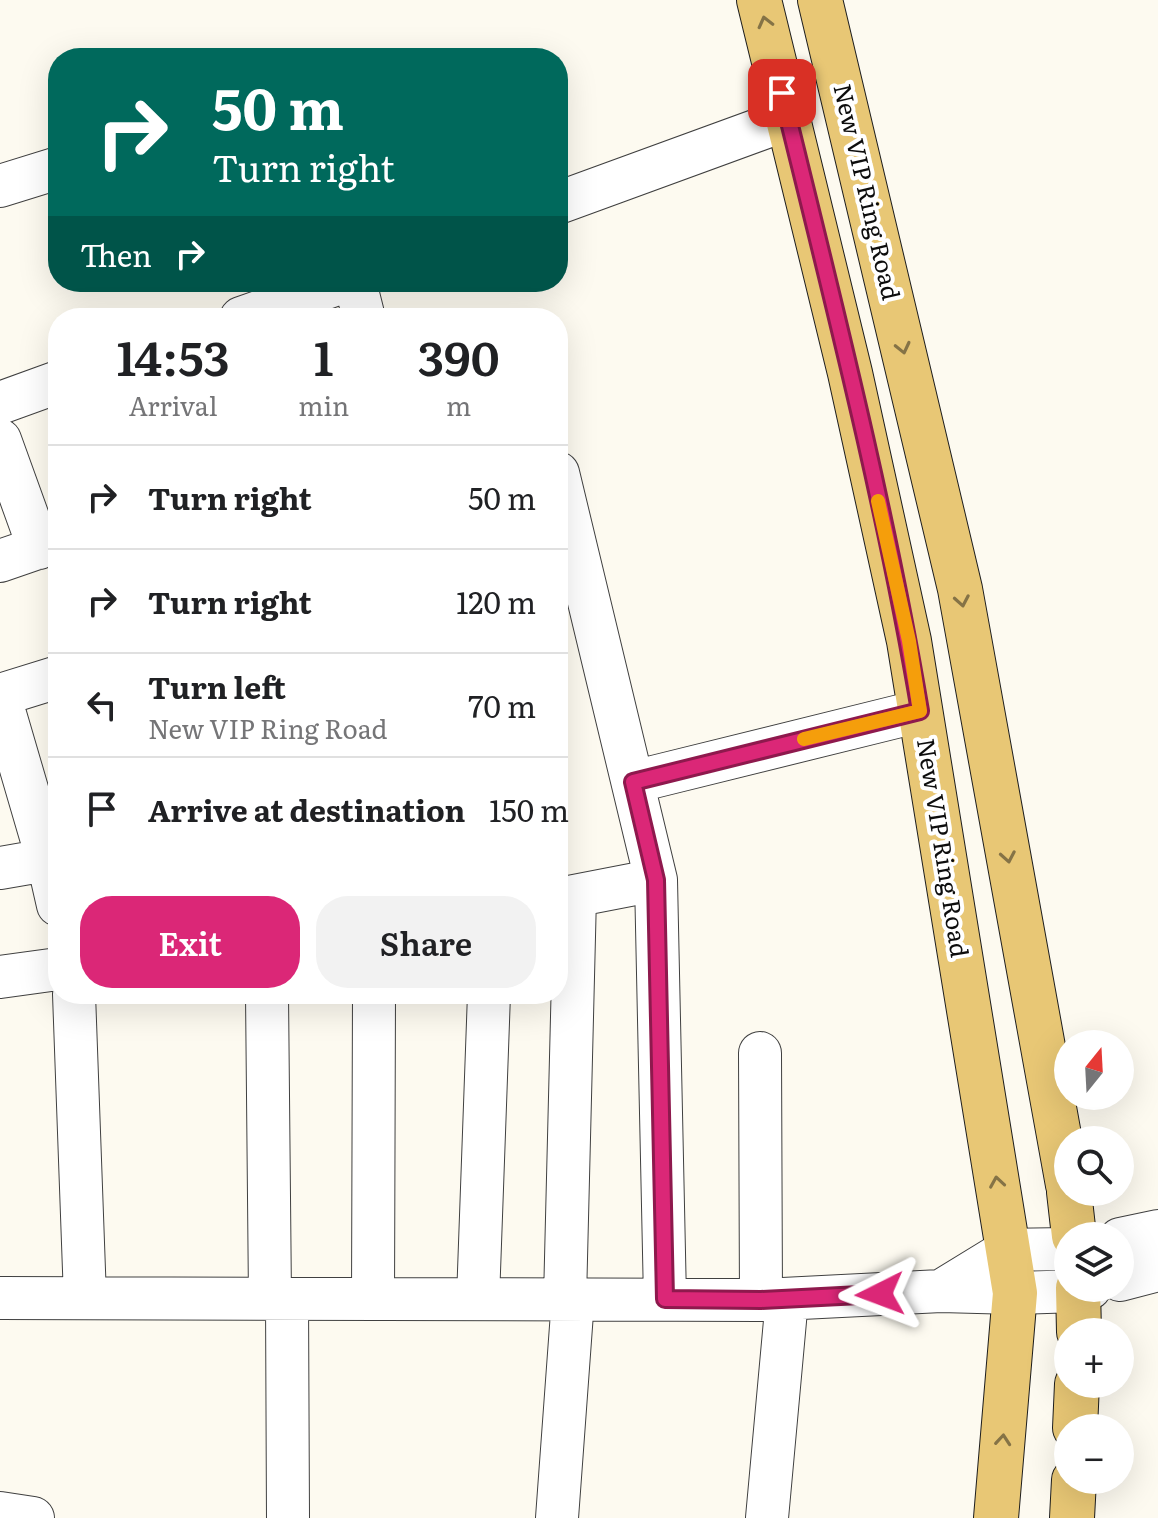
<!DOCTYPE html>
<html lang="en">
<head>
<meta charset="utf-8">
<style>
	body { margin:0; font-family:Literata,serif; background:#f2f2f2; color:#202124; height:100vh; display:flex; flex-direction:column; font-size:30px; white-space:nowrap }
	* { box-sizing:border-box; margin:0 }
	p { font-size:26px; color:#757577 }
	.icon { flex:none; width:44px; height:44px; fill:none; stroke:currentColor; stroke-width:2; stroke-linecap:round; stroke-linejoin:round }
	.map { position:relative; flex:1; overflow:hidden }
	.drawer { position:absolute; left:48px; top:308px; width:520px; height:696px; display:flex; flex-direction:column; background:#fff; border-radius:32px; box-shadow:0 8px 32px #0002 }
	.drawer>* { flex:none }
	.hud { position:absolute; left:48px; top:48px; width:520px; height:244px; border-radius:32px; box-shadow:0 8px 32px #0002; background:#00695c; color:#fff; overflow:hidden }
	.needle { width:52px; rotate:18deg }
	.controls { position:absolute; left:1054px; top:1030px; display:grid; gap:16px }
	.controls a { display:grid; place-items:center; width:80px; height:80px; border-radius:50%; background:#fff; box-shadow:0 8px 32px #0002; font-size:40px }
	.pin { position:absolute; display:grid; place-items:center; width:68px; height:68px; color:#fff; margin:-34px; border-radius:16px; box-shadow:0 4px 12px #0006 }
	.me { position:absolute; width:88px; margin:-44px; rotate:267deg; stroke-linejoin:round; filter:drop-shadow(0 0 6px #0008) }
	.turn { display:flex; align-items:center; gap:28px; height:168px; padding:0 32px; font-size:36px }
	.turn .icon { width:104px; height:104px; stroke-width:2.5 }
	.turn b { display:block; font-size:56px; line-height:68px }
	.then { display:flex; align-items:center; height:76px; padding:0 32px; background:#0003; gap:16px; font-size:30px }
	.eta { display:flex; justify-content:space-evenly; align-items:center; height:136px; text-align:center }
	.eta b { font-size:48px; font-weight:600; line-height:56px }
	.primary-button { display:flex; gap:16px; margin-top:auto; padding:16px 32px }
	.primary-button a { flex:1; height:92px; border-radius:32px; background:#db2777; color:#fff; font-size:32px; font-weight:600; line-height:92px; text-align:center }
	.primary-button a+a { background:#f2f2f2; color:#202124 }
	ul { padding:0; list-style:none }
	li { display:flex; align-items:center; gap:24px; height:104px; padding:0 32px; border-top:2px solid #e0e0e0 }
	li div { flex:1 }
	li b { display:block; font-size:30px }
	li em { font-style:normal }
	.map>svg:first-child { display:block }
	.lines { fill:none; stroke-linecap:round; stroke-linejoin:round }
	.minor-casing { stroke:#404040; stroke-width:44 }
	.major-casing { stroke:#1e1e1e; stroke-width:46 }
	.minor { stroke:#fff; stroke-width:42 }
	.major { stroke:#e8c775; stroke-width:44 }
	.oneway { stroke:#857346 }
	.route-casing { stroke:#8e194d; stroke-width:20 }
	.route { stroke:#db2777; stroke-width:14 }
	.slow { stroke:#f59e0b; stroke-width:14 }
	.labels { text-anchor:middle; stroke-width:8; stroke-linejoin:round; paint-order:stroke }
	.street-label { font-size:24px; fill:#0d0d0d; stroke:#fff }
</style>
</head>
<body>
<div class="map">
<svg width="1158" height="1518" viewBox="0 0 1158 1518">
	<rect width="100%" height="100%" fill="#fdfaf0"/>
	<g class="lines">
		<defs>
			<path id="minor" d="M 0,186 L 58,168
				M 558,203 L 788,119
				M 355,282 L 364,318
				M 241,318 L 343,282
				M 0,403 L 58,382
				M 0,440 L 39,548
				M 558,473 L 656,880 L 665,1299
				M 0,561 L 58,541
				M 0,695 L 58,677
				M 0,697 L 48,861 L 58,905
				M 633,782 L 920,711
				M 0,868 L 58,858
				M 558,899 L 656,880
				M 0,977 L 58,969
				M 74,994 L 85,1298
				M 267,994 L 270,1299
				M 760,1053 L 761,1300
				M 1120,1239 L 1158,1231
				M 1068,1249 L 1008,1250 L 941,1291 L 1015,1293 L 1078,1291 L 1090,1288
				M 1120,1280 L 1158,1270
				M 0,1298 L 761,1300 L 941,1291
				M 287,1299 L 288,1518
				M 373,1299 L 374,994
				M 478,1299 L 489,994
				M 565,1299 L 575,896
				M 0,1513 L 33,1518
				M 557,1518 L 573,1299
				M 767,1518 L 787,1299"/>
			<path id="major" d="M 759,0 L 850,373 L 909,641 L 1015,1293 L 996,1518
				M 820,0 L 960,589 L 1068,1185
				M 1069,1192 L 1074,1236
				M 1078,1288 L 1079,1332
				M 1075,1428 L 1077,1384
				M 1072,1518 L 1074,1480"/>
		</defs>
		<use href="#minor" class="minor-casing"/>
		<use href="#major" class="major-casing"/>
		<use href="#minor" class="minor"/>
		<use href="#major" class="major"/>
	</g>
	<defs><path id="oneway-chevron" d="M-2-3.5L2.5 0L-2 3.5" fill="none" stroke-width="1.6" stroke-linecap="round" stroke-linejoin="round" transform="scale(2)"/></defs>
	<g class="oneway">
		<use href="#oneway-chevron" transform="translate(765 22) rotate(-104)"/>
		<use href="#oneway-chevron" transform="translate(903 348) rotate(77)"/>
		<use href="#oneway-chevron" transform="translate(962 601) rotate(80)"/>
		<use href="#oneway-chevron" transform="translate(1008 857) rotate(80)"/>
		<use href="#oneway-chevron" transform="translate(997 1182) rotate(-99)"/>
		<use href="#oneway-chevron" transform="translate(1003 1440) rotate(-85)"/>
	</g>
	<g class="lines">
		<defs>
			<path id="route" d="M 782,93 C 832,297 885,503 920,711 L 633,782 L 656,880 L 665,1299 L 761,1300 L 880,1294"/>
		</defs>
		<use href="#route" class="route-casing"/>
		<use href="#route" class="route"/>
		<path class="slow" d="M 804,739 L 920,711 L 909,641 L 878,501"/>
	</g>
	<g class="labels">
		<g class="street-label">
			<text transform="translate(866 192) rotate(77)" y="8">New VIP Ring Road</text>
			<text transform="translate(942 848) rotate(81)" y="8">New VIP Ring Road</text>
		</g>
	</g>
</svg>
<div class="controls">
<a><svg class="needle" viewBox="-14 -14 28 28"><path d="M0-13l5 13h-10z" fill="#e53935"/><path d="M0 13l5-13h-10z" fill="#757577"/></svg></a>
<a><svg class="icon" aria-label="search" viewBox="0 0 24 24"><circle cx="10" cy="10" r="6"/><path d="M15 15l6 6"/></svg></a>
<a><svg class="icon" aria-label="layers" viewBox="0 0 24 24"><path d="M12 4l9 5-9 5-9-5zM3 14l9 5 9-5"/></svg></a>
<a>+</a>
<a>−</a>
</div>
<div class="pin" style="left:782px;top:93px;background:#d93025"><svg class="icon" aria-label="arrive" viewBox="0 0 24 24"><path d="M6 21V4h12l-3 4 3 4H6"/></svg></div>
<svg class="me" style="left:880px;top:1294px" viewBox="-20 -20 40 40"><path d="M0-17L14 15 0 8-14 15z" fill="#db2777" stroke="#fff" stroke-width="4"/></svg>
<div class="hud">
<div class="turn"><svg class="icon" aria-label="right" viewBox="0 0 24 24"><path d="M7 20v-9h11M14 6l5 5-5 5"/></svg><div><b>50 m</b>Turn right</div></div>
<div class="then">Then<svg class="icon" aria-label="right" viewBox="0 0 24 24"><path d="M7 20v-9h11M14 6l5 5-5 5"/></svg></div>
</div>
<section class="drawer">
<div class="eta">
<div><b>14:53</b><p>Arrival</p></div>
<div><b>1</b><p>min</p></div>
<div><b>390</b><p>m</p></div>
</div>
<ul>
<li><svg class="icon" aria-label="right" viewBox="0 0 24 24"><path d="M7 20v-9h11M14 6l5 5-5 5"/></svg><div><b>Turn right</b></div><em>50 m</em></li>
<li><svg class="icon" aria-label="right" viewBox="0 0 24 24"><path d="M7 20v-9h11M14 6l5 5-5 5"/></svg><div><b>Turn right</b></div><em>120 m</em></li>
<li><svg class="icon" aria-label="left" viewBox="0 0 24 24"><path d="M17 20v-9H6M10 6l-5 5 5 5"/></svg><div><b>Turn left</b><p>New VIP Ring Road</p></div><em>70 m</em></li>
<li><svg class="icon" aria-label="arrive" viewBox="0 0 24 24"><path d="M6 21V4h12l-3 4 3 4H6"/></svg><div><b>Arrive at destination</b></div><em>150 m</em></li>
</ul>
<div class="primary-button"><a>Exit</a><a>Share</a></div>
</section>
</div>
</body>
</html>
